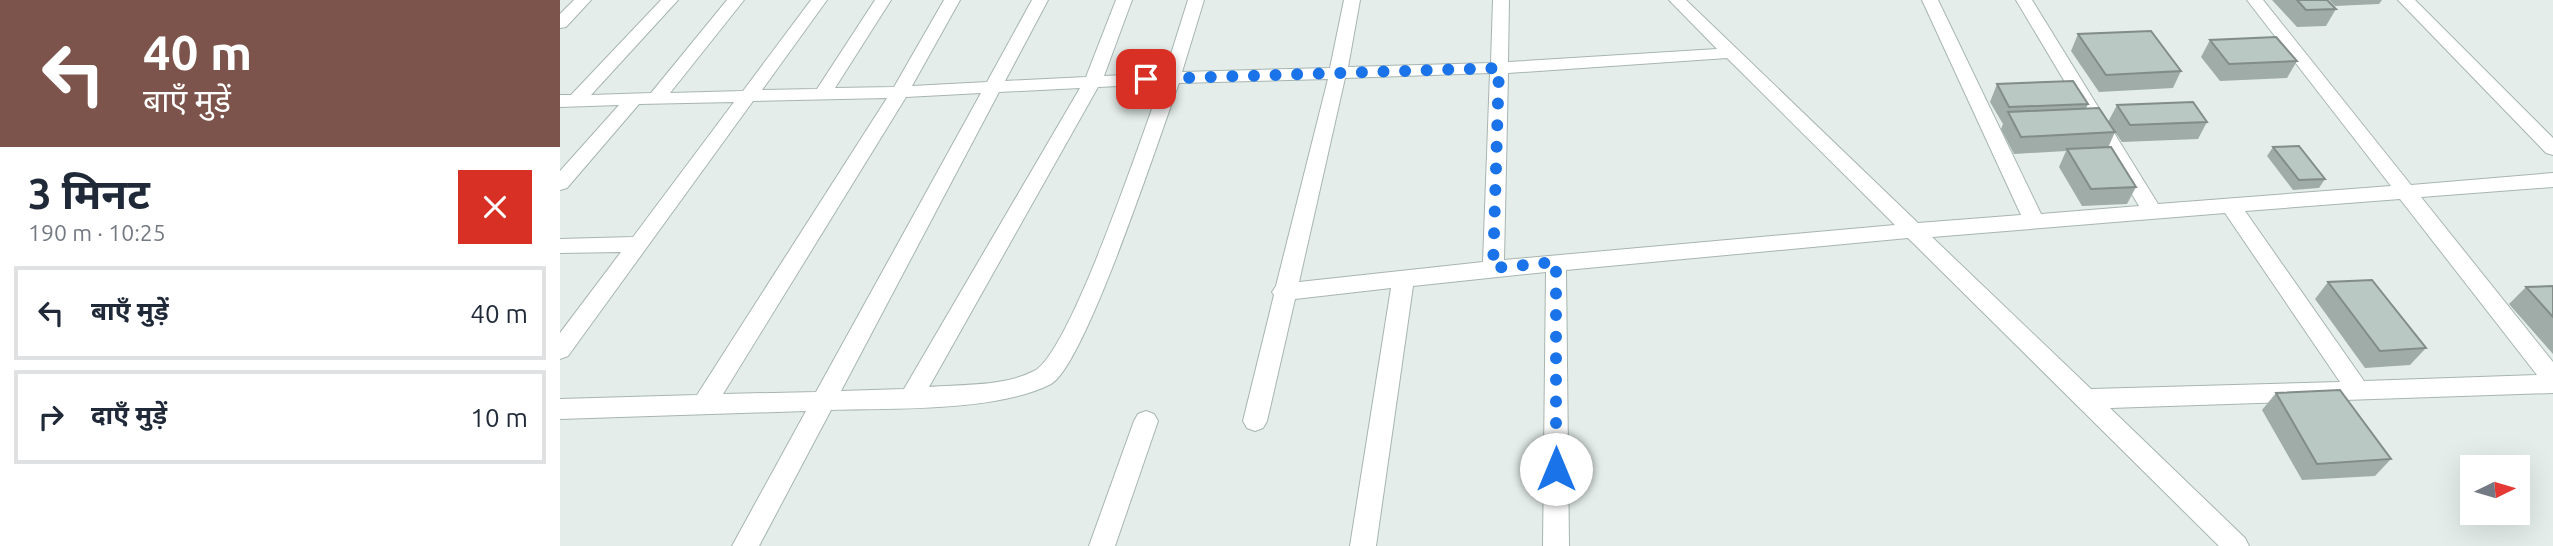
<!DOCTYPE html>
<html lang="hi">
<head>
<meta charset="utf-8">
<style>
	body { margin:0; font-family:Ubuntu,"Noto Sans Devanagari",sans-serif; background:#f2f2f3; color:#1f2937; height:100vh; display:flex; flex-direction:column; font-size:26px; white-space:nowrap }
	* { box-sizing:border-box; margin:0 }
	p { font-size:23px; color:#747a83 }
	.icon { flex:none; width:38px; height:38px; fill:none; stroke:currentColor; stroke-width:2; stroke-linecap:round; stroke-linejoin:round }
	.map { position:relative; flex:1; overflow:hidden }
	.panel { display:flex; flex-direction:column; background:#fff; width:560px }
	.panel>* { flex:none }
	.banner { background:#7c544b; color:#fff; overflow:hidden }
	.needle { width:46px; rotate:85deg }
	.buttons { position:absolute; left:1900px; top:455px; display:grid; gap:14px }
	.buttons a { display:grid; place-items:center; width:70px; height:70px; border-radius:0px; background:#fff; box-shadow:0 7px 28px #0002; font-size:35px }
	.pin { position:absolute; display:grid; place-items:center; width:60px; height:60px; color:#fff; margin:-30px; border-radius:14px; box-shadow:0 4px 10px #0006 }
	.me { position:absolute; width:77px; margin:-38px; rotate:0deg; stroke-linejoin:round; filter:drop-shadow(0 0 5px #0008) }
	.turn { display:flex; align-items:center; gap:24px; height:147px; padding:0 28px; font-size:32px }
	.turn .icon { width:91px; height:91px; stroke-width:2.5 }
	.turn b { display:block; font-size:49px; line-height:60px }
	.round { display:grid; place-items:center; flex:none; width:74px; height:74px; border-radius:0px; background:#f2f2f3 }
	.overview { display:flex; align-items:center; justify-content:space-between; height:119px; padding:0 28px }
	h1 { font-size:42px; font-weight:700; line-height:52px }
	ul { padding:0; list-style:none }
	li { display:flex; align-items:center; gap:21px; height:94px; margin:0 14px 10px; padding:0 14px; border:4px solid #e0e1e3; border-radius:0px }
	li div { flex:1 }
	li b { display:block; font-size:26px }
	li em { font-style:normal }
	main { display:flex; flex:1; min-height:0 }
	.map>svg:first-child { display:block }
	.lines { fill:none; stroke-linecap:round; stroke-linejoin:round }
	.minor-casing { stroke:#a7b5b1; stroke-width:2 }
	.minor { fill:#fff; fill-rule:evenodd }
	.wall { fill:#a0aca8 }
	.building { fill:#bac8c3; stroke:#828c88; stroke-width:2 }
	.route { stroke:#1a73e8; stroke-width:12; stroke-dasharray:0 21.6 }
</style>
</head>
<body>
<main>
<section class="panel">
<div class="banner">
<div class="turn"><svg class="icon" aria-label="left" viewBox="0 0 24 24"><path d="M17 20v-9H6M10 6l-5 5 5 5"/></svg><div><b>40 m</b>बाएँ मुड़ें</div></div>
</div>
<div class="overview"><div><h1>3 मिनट</h1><p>190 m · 10:25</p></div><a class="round" style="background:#d93025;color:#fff"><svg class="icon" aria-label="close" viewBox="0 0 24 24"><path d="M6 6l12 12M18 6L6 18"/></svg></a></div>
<ul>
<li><svg class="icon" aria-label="left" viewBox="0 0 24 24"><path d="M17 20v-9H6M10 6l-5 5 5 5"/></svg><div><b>बाएँ मुड़ें</b></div><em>40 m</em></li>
<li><svg class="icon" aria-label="right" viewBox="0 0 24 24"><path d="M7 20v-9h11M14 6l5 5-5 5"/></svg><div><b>दाएँ मुड़ें</b></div><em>10 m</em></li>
</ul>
</section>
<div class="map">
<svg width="1993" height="546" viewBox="0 0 1993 546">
	<rect width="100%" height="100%" fill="#e4edea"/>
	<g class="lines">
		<defs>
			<path id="minor" d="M 14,0 L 31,0 L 6,27 L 0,28 L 0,14 Z
				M 101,0 L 118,0 L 31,95 L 91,93 L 167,0 L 184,0 L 110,93 L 183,91 L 251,0 L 267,0 L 202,90 L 257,89 L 315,0 L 331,0 L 275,88 L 334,87 L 384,0 L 400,0 L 352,86 L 427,82 L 472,0 L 488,0 L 445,81 L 526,77 L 556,0 L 572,0 L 544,76 L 605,73 L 628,0 L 644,0 L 622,72 L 770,68 L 784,0 L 800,0 L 788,67 L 931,63 L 933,0 L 949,0 L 948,62 L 1157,49 L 1109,0 L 1126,0 L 1358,223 L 1461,215 L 1362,0 L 1378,0 L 1481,214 L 1579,206 L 1456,0 L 1472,0 L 1598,204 L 1831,186 L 1687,0 L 1703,0 L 1851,185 L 1993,173 L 1993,187 L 1861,197 L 1993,362 L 1993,393 L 1550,408 L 1685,538 L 1689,546 L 1659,546 L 1348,238 L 1006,270 L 1009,546 L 983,546 L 986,272 L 853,286 L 816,546 L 790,546 L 831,288 L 735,299 L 707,421 L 703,428 L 695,431 L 687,428 L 683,421 L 714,295 L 712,292 L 716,286 L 768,79 L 619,83 C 601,132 525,366 491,384 C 436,412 333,408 271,410 L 199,546 L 172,546 L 246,411 L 0,419 L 0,399 L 137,395 L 327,98 L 193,101 L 8,356 L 0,359 L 0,333 L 61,252 L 0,253 L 0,239 L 73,237 L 174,102 L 79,104 L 7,188 L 0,190 L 0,171 L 59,105 L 0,107 L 0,95 L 11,95 ZM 1167,58 L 1335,225 L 944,260 L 948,73 ZM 930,73 L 923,262 L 739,282 L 785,78 ZM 601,84 C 583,132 510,354 474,371 C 443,387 403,384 369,387 L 538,87 ZM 520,88 L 344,389 L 281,391 L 439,92 ZM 421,93 L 256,392 L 163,394 L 346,97 ZM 1840,199 L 1977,375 L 1804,381 L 1685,211 ZM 1665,213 L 1780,382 L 1531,389 L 1372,237 Z
				M 1838,0 L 1855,0 L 1993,138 L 1993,155 L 1986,153 Z
				M 586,411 L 594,414 L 598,421 L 555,546 L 529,546 L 574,421 L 578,414 Z"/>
		</defs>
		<use href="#minor" class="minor-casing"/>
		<use href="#minor" class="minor"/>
	</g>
	<path class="wall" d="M 1712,0 L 1767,0 L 1776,9 L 1766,26 L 1737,27 Z
		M 1769,0 L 1822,0 L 1819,4 L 1775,6 Z
		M 1518,34 L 1621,71 L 1613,88 L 1539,92 L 1511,51 Z
		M 1650,40 L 1737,61 L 1727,78 L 1660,81 L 1641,57 Z
		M 1437,84 L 1528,104 L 1526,109 L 1555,132 L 1548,148 L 1576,187 L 1567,204 L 1522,206 L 1499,167 L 1506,151 L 1454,154 L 1441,129 L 1443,124 L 1430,102 Z
		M 1557,105 L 1647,122 L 1638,139 L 1562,142 L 1548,122 Z
		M 1713,147 L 1765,179 L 1759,188 L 1733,190 L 1707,156 Z
		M 1768,282 L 1866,348 L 1850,365 L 1805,368 L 1755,299 Z
		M 1993,286 L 1993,354 L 1949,304 L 1966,287 Z
		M 1716,393 L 1831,459 L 1815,476 L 1742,480 L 1702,410 Z"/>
	<path class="building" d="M 1737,0 L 1767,0 L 1776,9 L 1746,10 Z
		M 1591,31 L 1621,71 L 1546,75 L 1518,34 Z
		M 1716,37 L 1737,61 L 1669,64 L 1650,40 Z
		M 1513,81 L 1528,104 L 1449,107 L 1437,84 Z
		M 1633,102 L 1647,122 L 1570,125 L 1557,105 Z
		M 1539,108 L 1555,132 L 1461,137 L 1448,112 Z
		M 1739,146 L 1765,179 L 1739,180 L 1713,147 Z
		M 1551,147 L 1576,187 L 1531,189 L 1507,149 Z
		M 1812,280 L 1866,348 L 1820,351 L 1768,282 Z
		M 1993,286 L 1993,317 L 1966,287 Z
		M 1780,390 L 1831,459 L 1757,464 L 1716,393 Z"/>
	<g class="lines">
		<path class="route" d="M 586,79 L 939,68 L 933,268 L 996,262 L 996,469"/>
	</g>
</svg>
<div class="buttons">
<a><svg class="needle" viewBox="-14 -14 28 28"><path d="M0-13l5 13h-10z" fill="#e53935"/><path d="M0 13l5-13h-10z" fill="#747a83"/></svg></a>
</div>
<div class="pin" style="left:586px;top:79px;background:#d93025"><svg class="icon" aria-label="arrive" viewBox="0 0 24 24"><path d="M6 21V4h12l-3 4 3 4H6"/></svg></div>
<svg class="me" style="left:996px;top:469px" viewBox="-20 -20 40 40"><circle r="19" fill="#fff"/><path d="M0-13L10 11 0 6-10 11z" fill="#1a73e8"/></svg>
</div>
</main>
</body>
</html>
